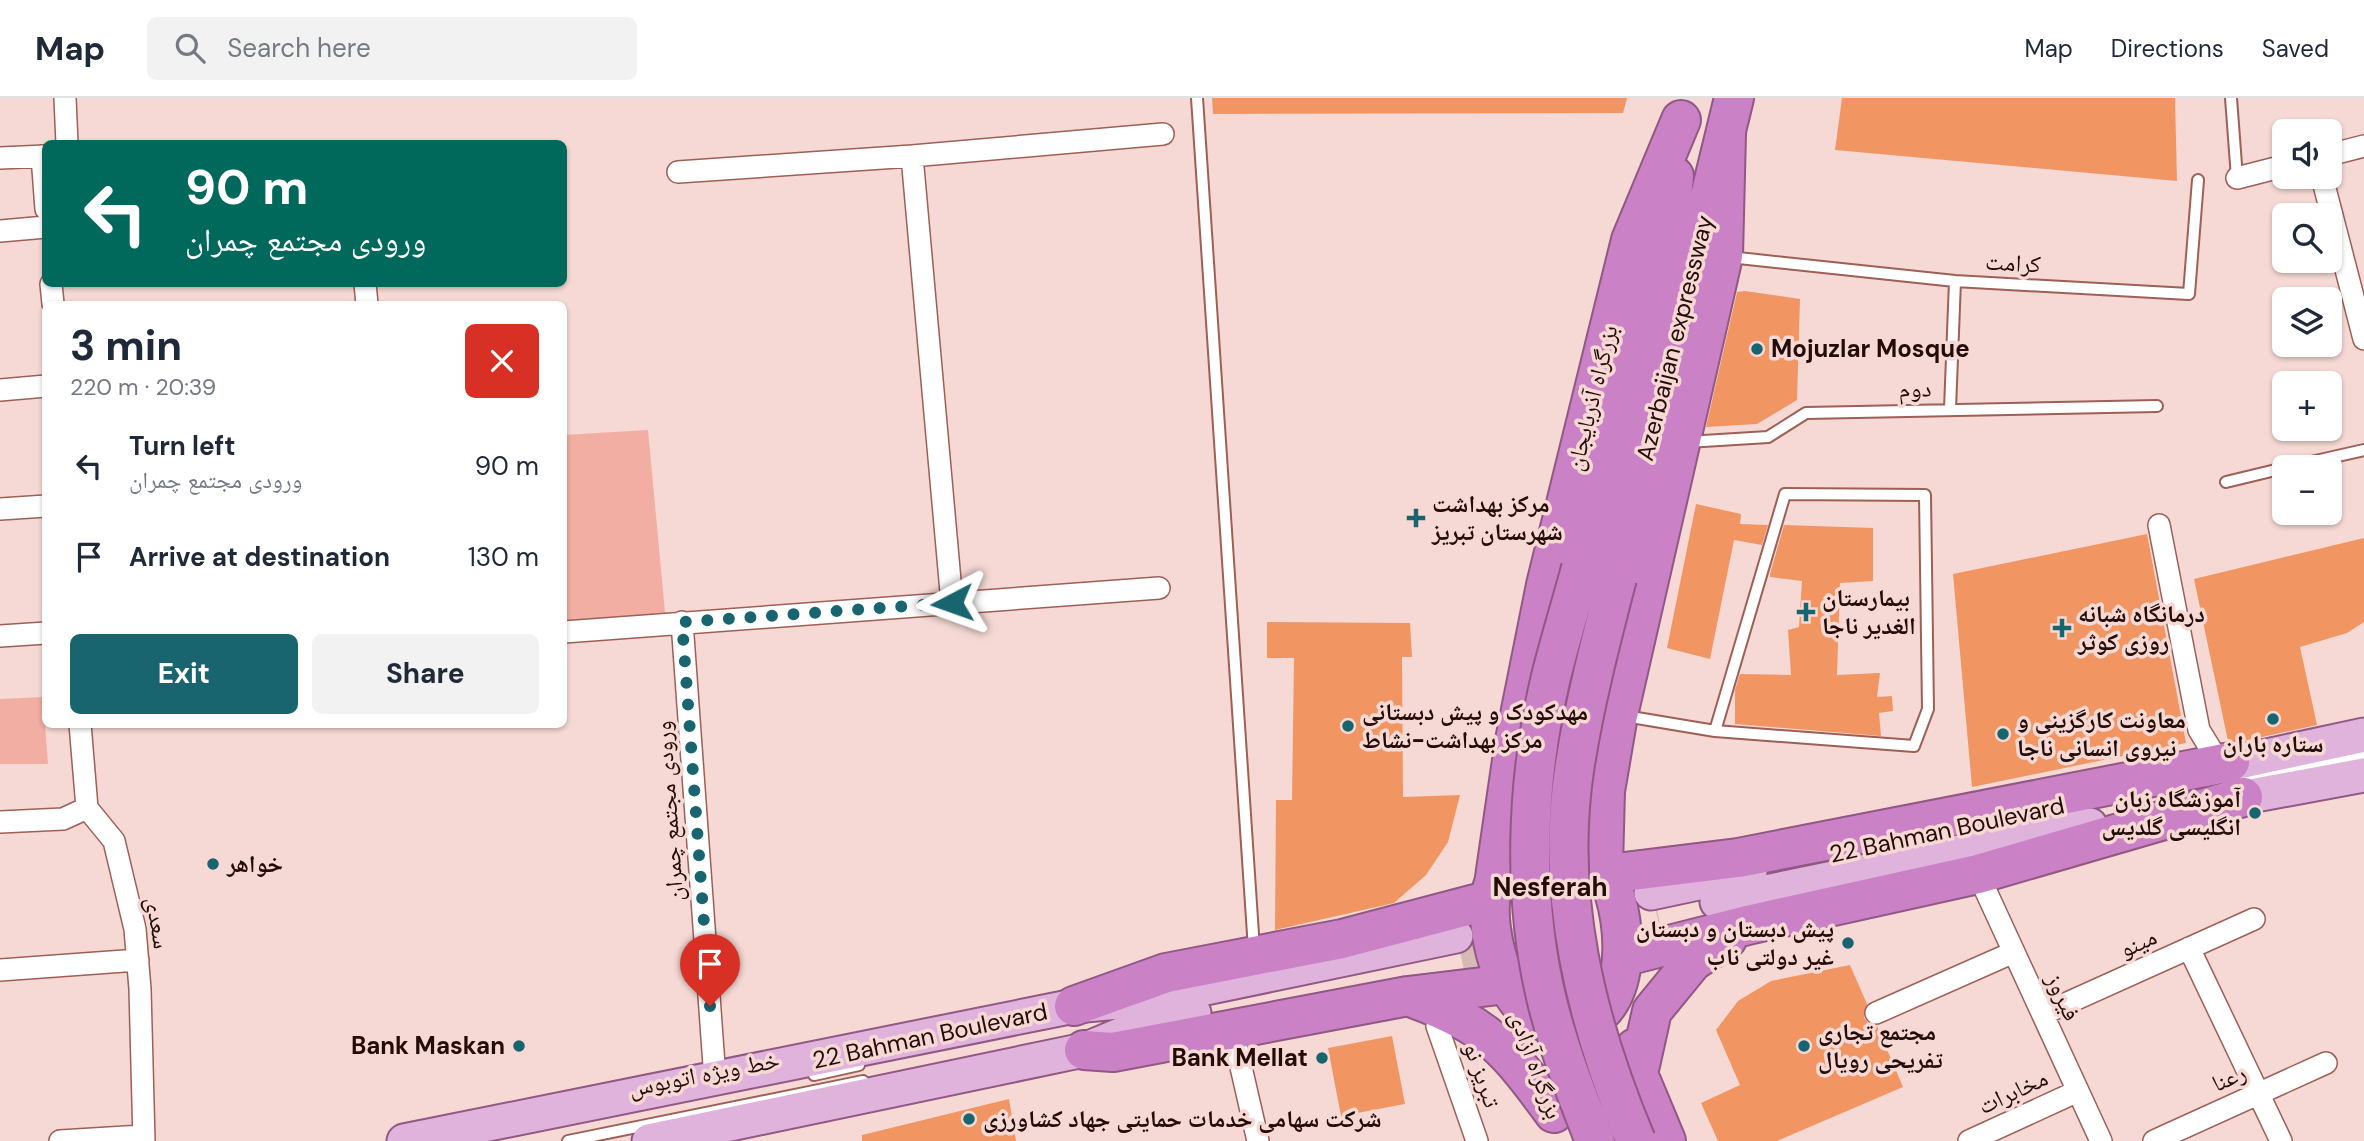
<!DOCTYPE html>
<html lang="en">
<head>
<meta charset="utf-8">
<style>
	body { margin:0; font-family:"DM Sans","Noto Naskh Arabic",sans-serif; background:#f2f2f3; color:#1f2937; height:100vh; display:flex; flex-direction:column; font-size:26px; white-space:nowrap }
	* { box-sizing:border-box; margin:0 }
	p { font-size:23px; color:#747a83 }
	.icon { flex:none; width:38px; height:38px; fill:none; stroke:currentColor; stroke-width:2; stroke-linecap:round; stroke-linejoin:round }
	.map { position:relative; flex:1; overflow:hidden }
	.details { position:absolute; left:42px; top:203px; width:525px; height:427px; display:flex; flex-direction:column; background:#fff; border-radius:10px; box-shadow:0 2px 5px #0004 }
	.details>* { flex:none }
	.guide { position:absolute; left:42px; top:42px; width:525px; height:147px; border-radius:10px; box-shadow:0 2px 5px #0004; background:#00695c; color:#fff; overflow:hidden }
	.buttons { position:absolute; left:2272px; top:21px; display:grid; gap:14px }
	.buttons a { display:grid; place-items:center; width:70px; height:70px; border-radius:10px; background:#fff; box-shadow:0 2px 5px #0004; font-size:35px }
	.pin { position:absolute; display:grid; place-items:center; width:60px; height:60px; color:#fff; margin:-72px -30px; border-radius:50% 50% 50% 0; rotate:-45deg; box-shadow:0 0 7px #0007 }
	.pin .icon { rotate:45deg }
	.me { position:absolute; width:77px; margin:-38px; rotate:266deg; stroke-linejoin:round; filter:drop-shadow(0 0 5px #0008) }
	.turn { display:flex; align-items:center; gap:24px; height:147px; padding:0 28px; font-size:32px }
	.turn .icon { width:91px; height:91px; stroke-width:2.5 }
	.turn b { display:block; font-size:49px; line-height:60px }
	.round { display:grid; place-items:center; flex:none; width:74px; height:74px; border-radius:10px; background:#f2f2f3 }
	.headline { display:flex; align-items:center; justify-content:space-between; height:119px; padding:0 28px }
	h1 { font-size:42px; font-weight:700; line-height:52px }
	.action { display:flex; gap:14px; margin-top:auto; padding:14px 28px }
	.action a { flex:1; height:80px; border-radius:10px; background:#18646f; color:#fff; font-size:28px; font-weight:700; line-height:80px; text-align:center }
	.action a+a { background:#f2f2f3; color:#1f2937 }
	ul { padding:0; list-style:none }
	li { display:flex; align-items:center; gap:21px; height:91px; padding:0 28px }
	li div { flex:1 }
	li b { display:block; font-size:26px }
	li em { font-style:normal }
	header { display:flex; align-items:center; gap:42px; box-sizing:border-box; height:98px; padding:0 35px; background:#fff; border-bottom:2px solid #e0e1e3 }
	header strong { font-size:33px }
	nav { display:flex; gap:38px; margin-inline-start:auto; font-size:24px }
	.search { width:490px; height:63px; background:#f2f2f3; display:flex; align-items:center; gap:18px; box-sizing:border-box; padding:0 24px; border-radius:10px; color:#747a83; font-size:26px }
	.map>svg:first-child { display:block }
	.green { fill:#f2aea3 }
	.building { fill:#f19663 }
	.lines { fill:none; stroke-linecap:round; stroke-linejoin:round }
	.primary-tunnel { stroke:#d6bab6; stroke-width:33; stroke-dasharray:33 17; stroke-linecap:butt }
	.lane-casing { stroke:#9d5f56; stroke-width:14 }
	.street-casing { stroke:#9d5f56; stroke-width:24 }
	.primary-casing { stroke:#915884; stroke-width:37 }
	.highway-casing { stroke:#915884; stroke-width:42 }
	.lane { stroke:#fff; stroke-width:10 }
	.street { stroke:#fff; stroke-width:21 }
	.primary { stroke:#e0b3dd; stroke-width:33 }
	.highway { stroke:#cb81c6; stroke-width:38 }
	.highway-bridge-casing { stroke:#915884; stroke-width:42; stroke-linecap:butt }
	.highway-bridge { stroke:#cb81c6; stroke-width:38 }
	.route { stroke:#18646f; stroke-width:12; stroke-dasharray:0 21.6 }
	.poi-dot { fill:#18646f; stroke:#f6d9d4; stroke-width:2.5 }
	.labels { text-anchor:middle; stroke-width:7; stroke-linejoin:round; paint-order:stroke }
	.street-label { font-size:24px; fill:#240c09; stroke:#f6d9d4 }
	.poi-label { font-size:24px; font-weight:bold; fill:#240c09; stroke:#f6d9d4; text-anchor:start }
	.neighbourhood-label { font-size:26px; font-weight:bold; fill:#240c09; stroke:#f6d9d4 }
</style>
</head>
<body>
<header>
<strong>Map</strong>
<div class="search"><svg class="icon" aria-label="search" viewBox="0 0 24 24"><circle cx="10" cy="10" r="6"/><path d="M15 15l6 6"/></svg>Search here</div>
<nav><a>Map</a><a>Directions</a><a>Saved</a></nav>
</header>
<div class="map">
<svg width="2364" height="1043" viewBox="0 0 2364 1043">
	<rect width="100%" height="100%" fill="#f6d9d4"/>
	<path class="green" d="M 648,332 L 666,525 L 564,534 L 564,337 Z
		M 43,599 L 48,666 L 0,666 L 0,601 Z"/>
	<path class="building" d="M 1212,0 L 1627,0 L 1623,15 L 1213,16 Z
		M 1842,0 L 2175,0 L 2177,83 L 1835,52 Z
		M 1745,193 L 1800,201 L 1797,302 L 1757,326 L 1706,329 L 1737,194 Z
		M 1696,406 L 1741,416 L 1740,426 L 1768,427 L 1762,447 L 1734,442 L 1710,561 L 1667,550 Z
		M 1784,427 L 1873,430 L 1873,483 L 1840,485 L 1837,577 L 1880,575 L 1877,599 L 1892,598 L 1893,613 L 1879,615 L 1881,638 L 1735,626 L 1735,592 L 1740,576 L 1791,577 L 1788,532 L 1799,529 L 1802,483 L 1770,479 L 1770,476 Z
		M 2147,436 L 2186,645 L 1972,689 L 1953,476 Z
		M 2364,440 L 2364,524 L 2347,535 L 2300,549 L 2317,627 L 2239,644 L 2228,643 L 2194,481 Z
		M 1267,524 L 1410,525 L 1412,559 L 1402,559 L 1403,699 L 1460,697 L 1448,744 L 1426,777 L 1394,805 L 1275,832 L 1276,702 L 1292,702 L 1294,560 L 1267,560 Z
		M 1850,867 L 1867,906 L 1864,920 L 1869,926 L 1877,928 L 1903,989 L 1777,1043 L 1718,1043 L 1701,1005 L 1740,987 L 1716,932 L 1738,903 L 1771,883 Z
		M 1392,938 L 1405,1006 L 1341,1018 L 1328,950 Z
		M 1009,1001 L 1016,1043 L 862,1043 L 862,1037 Z"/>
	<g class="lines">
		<path class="primary-tunnel" d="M 1461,858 L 1658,816"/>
		<defs>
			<path id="lane" d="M 1197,0 L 1254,851
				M 2231,0 L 2237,80
				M 1729,159 L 1955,183 L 2189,196 L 2198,82
				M 1950,311 L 1955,183
				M 1687,344 L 1768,339 L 1806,315 L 2157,308
				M 2289,369 L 2364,352
				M 2226,384 L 2284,370
				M 1625,618 L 1715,633 L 1914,648 L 1928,611 L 1925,397 L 1785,396 L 1715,633
				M 2264,680 L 2364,657
				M 2232,681 L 2269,676
				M 814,977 L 859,967
				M 568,1043 L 863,983"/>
			<path id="street" d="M 65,0 L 67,46
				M 2329,57 L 2364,48
				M 42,58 L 46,111
				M 912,58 L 952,505
				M 0,60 L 46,58
				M 678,74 L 912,58 L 1163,36
				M 2322,79 L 2364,241
				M 2237,80 L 2284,68
				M 0,133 L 46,129
				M 51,186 L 53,206
				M 365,186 L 367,206
				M 0,292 L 46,288
				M 0,411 L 46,408
				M 2159,427 L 2199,632 L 2220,666
				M 682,524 L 715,981
				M 564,534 L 1159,490
				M 0,538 L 46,535
				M 80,626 L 87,710 L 114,743 L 135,831 L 140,891 L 144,1043
				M 0,724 L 63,721 L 87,710
				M 1978,776 L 2101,1043
				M 2189,850 L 2281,1043
				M 0,872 L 138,862
				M 1876,915 L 2014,854
				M 2043,916 L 2254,821
				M 1437,928 L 1477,1043
				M 1232,930 L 1258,1043
				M 60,1043 L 142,1038
				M 1969,1043 L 2078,993
				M 2154,1043 L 2326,965"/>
			<path id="primary" d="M 2206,671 L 2364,637
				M 2218,704 L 2364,677
				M 1651,795 L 1750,774
				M 1717,804 L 2090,727
				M 404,1043 L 1074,908 L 1153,901 L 1456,838
				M 649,1043 L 1084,952 L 1156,922 L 1194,915"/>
			<path id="highway" d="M 1581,470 L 1671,109 L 1674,78
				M 1617,480 L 1734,0
				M 1546,734 C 1564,737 1582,738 1594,753 C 1626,792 1644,914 1575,927 C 1513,938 1487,851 1490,804 C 1491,785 1504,759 1517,746 C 1523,740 1537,738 1546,734 Z
				M 1603,768 L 1605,693 L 1618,617 L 1723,158 L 1726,36
				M 1608,776 L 1738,760 L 2230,664
				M 1493,793 L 1515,642 L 1546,487 L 1631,142 L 1681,22
				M 1622,859 L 1752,826 L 1978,776 L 2243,699
				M 1413,900 C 1489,928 1507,951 1554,1015
				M 1074,908 L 1166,875 L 1342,841 L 1490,802
				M 1635,950 L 1638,976 L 1666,1043
				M 1084,952 L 1113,954 L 1408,898 L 1507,886
				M 1638,976 L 1652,913 L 1693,863 L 1727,841"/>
		</defs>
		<use href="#lane" class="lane-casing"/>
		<use href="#street" class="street-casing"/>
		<use href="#primary" class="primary-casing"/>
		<use href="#highway" class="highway-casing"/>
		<use href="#lane" class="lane"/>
		<use href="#street" class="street"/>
		<use href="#primary" class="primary"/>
		<use href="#highway" class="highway"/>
		<defs>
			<path id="highway-bridge" d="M 1581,470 C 1571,508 1559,545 1550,583 C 1526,686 1522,805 1548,907 C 1560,954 1577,998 1595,1043
				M 1617,480 C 1601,542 1585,603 1575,666 C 1554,796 1586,924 1636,1043"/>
		</defs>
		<use href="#highway-bridge" class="highway-bridge-casing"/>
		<use href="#highway-bridge" class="highway-bridge"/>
	</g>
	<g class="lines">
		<path class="route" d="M 710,908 L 682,524 L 952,505"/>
	</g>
	<g class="poi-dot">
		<circle cx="1757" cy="251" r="7"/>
		<path d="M1412.5 409.5h7v7h7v7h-7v7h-7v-7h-7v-7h7z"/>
		<path d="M1802.5 503.5h7v7h7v7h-7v7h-7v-7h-7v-7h7z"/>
		<path d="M2058.5 519.5h7v7h7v7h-7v7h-7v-7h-7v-7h7z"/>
		<circle cx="2273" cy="621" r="7"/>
		<circle cx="1348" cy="628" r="7"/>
		<circle cx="2003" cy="636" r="7"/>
		<circle cx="2255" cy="715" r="7"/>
		<circle cx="213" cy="766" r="7"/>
		<circle cx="1848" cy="845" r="7"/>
		<circle cx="519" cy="948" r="7"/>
		<circle cx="1804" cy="948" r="7"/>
		<circle cx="1322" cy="960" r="7"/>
		<circle cx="969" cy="1021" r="7"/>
	</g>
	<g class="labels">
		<g class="street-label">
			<text transform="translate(2013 165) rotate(3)" y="8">کرامت</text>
			<text transform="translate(1675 240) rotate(-76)" y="8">Azerbaijan expressway</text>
			<text transform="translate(1915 291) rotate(-2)" y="8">دوم</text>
			<text transform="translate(1592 300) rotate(-76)" y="8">بزرگراه آذربایجان</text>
			<text transform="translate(669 713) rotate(-94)" y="8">ورودی مجتمع چمران</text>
			<text transform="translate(1947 732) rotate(-12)" y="8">22 Bahman Boulevard</text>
			<text transform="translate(158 825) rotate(81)" y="8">سعدی</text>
			<text transform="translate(2138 845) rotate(-24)" y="8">مینو</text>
			<text transform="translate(2063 899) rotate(65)" y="8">فیروز</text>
			<text transform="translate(930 938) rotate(-12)" y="8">22 Bahman Boulevard</text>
			<text transform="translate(1536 967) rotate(70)" y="8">بزرگراه آزادی</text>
			<text transform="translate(704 976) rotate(-11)" y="8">خط ویژه اتوبوس</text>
			<text transform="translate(1482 977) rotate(71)" y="8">تبریز نو</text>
			<text transform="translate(2229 980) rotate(-24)" y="8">رعنا</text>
			<text transform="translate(2013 994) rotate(-25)" y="8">مخابرات</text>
		</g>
		<g class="poi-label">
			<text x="1771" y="259">Mojuzlar Mosque</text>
			<text x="1432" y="414">مرکز بهداشت<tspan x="1432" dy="28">شهرستان تبریز</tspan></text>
			<text x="1822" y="508">بیمارستان<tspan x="1822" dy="28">الغدیر ناجا</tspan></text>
			<text x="2078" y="524">درمانگاه شبانه<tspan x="2078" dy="28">روزی کوثر</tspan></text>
			<text x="1362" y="622">مهدکودک و پیش دبستانی<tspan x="1362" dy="28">مرکز بهداشت-نشاط</tspan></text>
			<text x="2017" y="630">معاونت کارگزینی و<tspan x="2017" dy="28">نیروی انسانی ناجا</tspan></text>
			<text x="2273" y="654" text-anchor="middle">ستاره باران</text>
			<text x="2241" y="709" text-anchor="end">آموزشگاه زبان<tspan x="2241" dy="28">انگلیسی گلدیس</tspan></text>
			<text x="227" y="774">خواهر</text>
			<text x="1834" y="839" text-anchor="end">پیش دبستان و دبستان<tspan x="1834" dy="28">غیر دولتی ناب</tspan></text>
			<text x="1818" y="942">مجتمع تجاری<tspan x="1818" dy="28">تفریحی رویال</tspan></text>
			<text x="505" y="956" text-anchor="end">Bank Maskan</text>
			<text x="1308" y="968" text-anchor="end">Bank Mellat</text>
			<text x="983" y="1029">شرکت سهامی خدمات حمایتی جهاد کشاورزی</text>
		</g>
		<g class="neighbourhood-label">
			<text x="1550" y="798">Nesferah</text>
		</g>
	</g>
</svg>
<div class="buttons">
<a><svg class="icon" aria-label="sound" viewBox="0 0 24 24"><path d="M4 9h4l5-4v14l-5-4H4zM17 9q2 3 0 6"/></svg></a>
<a><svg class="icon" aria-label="search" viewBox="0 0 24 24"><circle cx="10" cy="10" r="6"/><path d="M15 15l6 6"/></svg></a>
<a><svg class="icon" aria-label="layers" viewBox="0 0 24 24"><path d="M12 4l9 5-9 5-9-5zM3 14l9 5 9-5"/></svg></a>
<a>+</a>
<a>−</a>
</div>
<div class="pin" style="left:710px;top:908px;background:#d93025"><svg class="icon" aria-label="arrive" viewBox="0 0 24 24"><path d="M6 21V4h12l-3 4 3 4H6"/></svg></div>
<svg class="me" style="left:952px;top:505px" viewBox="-20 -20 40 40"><path d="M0-17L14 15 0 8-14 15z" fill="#18646f" stroke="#fff" stroke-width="4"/></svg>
<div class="guide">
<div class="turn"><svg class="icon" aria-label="left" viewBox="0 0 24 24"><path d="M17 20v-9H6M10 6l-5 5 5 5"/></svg><div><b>90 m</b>ورودی مجتمع چمران</div></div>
</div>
<section class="details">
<div class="headline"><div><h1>3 min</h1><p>220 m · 20:39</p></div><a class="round" style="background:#d93025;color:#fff"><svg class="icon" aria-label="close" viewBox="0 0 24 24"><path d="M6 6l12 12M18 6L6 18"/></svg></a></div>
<ul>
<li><svg class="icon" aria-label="left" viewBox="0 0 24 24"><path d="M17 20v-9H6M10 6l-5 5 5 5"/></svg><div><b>Turn left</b><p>ورودی مجتمع چمران</p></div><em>90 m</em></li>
<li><svg class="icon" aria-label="arrive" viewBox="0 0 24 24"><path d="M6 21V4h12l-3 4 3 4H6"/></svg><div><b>Arrive at destination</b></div><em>130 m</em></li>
</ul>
<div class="action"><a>Exit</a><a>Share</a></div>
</section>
</div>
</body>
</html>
